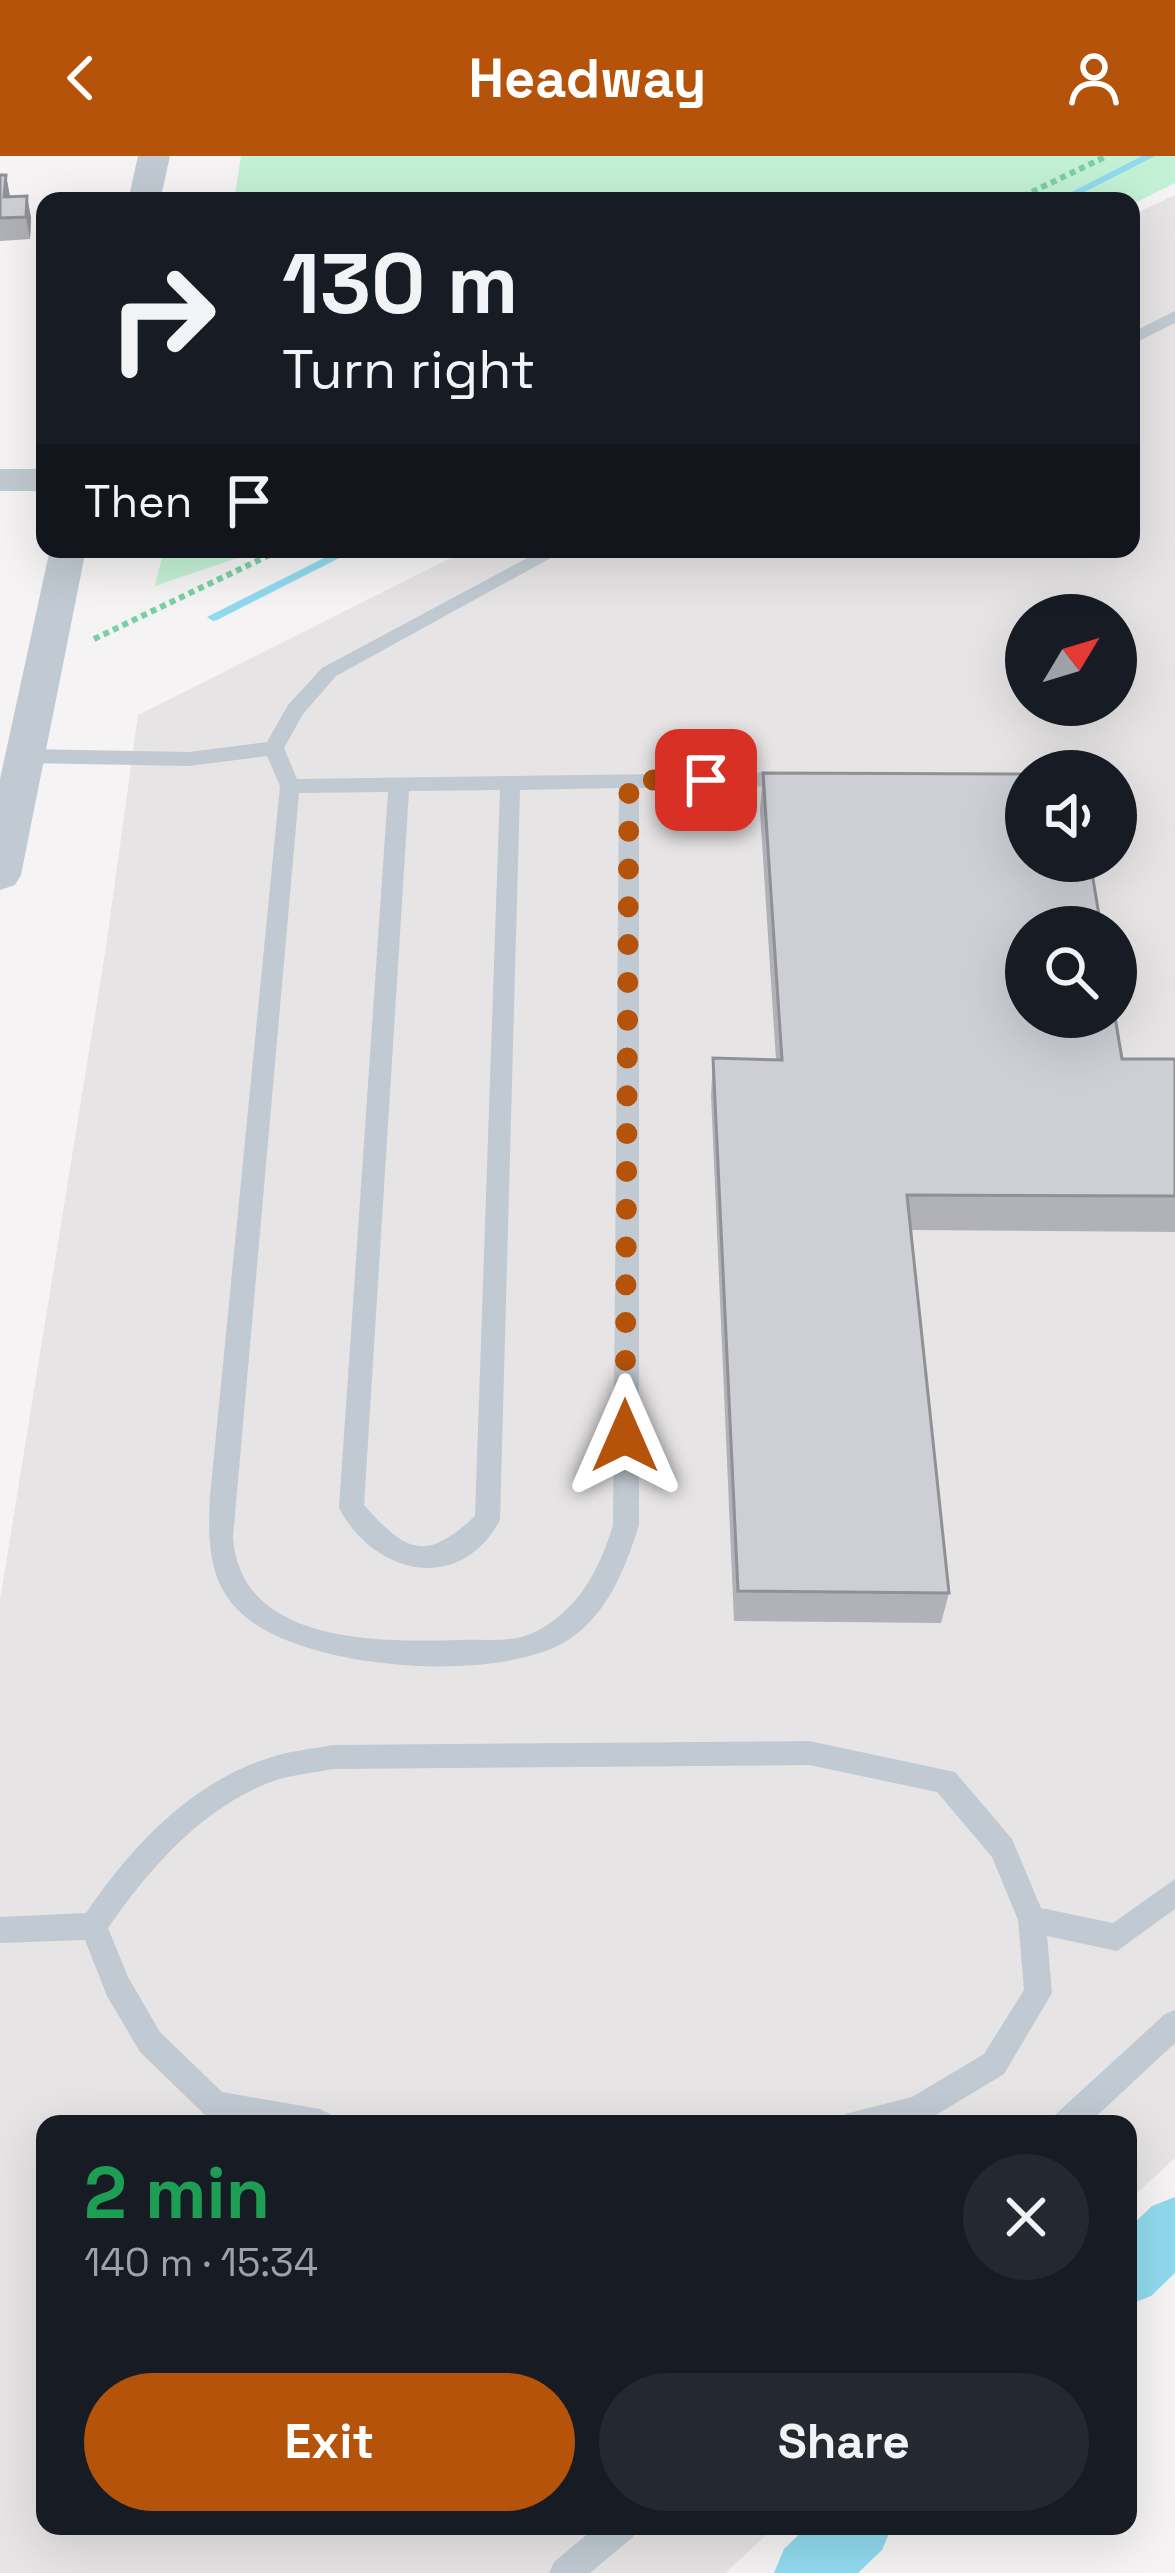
<!DOCTYPE html>
<html lang="en">
<head>
<meta charset="utf-8">
<style>
	body { margin:0; font-family:"Space Grotesk",sans-serif; background:#242831; color:#f1f3f6; height:100vh; display:flex; flex-direction:column; font-size:45px; white-space:nowrap }
	* { box-sizing:border-box; margin:0 }
	p { font-size:39px; color:#9ea1a6 }
	.icon { flex:none; width:66px; height:66px; fill:none; stroke:currentColor; stroke-width:2; stroke-linecap:round; stroke-linejoin:round }
	.map { position:relative; flex:1; overflow:hidden }
	.details { position:absolute; left:36px; top:1959px; width:1101px; height:420px; display:flex; flex-direction:column; background:#171b24; border-radius:24px; box-shadow:0 12px 48px #0002 }
	.details>* { flex:none }
	.hud { position:absolute; left:36px; top:36px; width:1104px; height:366px; border-radius:24px; box-shadow:0 12px 48px #0002; background:#171b24; color:#f1f3f6; overflow:hidden }
	.needle { width:78px; rotate:52deg }
	.fabs { position:absolute; left:1005px; top:438px; display:grid; gap:24px }
	.fabs a { display:grid; place-items:center; width:132px; height:132px; border-radius:50%; background:#171b24; box-shadow:0 12px 48px #0002; font-size:60px }
	.pin { position:absolute; display:grid; place-items:center; width:102px; height:102px; color:#fff; margin:-51px; border-radius:24px; box-shadow:0 6px 18px #0006 }
	.me { position:absolute; width:132px; margin:-66px; rotate:0deg; stroke-linejoin:round; filter:drop-shadow(0 0 9px #0008) }
	.turn { display:flex; align-items:center; gap:42px; height:252px; padding:0 48px; font-size:54px }
	.turn .icon { width:156px; height:156px; stroke-width:2.5 }
	.turn b { display:block; font-size:84px; line-height:102px }
	.then { display:flex; align-items:center; height:114px; padding:0 48px; background:#0003; gap:24px; font-size:45px }
	.round { display:grid; place-items:center; flex:none; width:126px; height:126px; border-radius:63px; background:#242831 }
	.overview { display:flex; align-items:center; justify-content:space-between; height:204px; padding:0 48px }
	h1 { font-size:72px; font-weight:700; line-height:90px; color:#1e9e55 }
	.cta { display:flex; gap:24px; margin-top:auto; padding:24px 48px }
	.cta a { flex:1; height:138px; border-radius:72px; background:#b45309; color:#fff; font-size:48px; font-weight:700; line-height:138px; text-align:center }
	.cta a+a { background:#242831; color:#f1f3f6 }
	header { display:flex; justify-content:space-between; align-items:center; height:156px; padding:0 48px; background:#b45309; color:#fff; font-size:54px; font-weight:700 }
	.map>svg:first-child { display:block }
	.education { fill:#e6e4e5; fill-rule:evenodd }
	.green { fill:#c3f1d5 }
	.lines { fill:none; stroke-linecap:round; stroke-linejoin:round }
	.stream { fill:#90daee; fill-rule:evenodd }
	.canal { fill:#90daee; fill-rule:evenodd }
	.path { stroke:#7ad0a6; stroke-width:6; stroke-dasharray:6 4.5; stroke-linecap:butt }
	.service { fill:#c1cad2; fill-rule:evenodd }
	.minor { fill:#c1cad2; fill-rule:evenodd }
	.wall { fill:#b0b2b7 }
	.shaded-wall { fill:#909195 }
	.building { fill:#cdcfd5; stroke:#909195; stroke-width:3 }
	.route { stroke:#b45309; stroke-width:21; stroke-dasharray:0 37.8 }
</style>
</head>
<body>
<header><svg class="icon" aria-label="back" viewBox="0 0 24 24"><path d="M15 5l-7 7 7 7"/></svg>Headway<svg class="icon" aria-label="person" viewBox="0 0 24 24"><circle cx="12" cy="8" r="4"/><path d="M4 21q1-7 8-7t8 7"/></svg></header>
<div class="map">
<svg width="1175" height="2417" viewBox="0 0 1175 2417">
	<rect width="100%" height="100%" fill="#f5f3f3"/>
	<path class="education" d="M 1175,39 L 1175,2002 L 1128,2045 L 1128,1968 L 45,1968 L 45,2370 L 776,2370 L 725,2417 L 0,2417 L 0,1444 L 106,791 L 138,559 L 469,393 L 1131,393 L 1131,60 ZM 1026,459 L 1116,459 L 1116,549 L 1026,549 ZM 1026,615 L 1116,615 L 1116,705 L 1026,705 ZM 1026,771 L 1116,771 L 1116,861 L 1026,861 Z"/>
	<path class="green" d="M 241,0 L 1175,0 L 1175,27 L 1131,49 L 1131,45 L 234,45 Z
		M 164,393 L 263,393 L 155,430 Z"/>
	<g class="lines">
		<path class="stream" d="M 1142,0 L 1155,0 L 1067,45 L 1054,45 Z
			M 342,393 L 357,393 L 217,464 L 213,465 L 207,461 Z"/>
		<path class="canal" d="M 1175,2041 L 1175,2117 L 1151,2140 L 1128,2149 L 1128,2073 L 1152,2050 Z
			M 808,2370 L 892,2370 L 882,2394 L 858,2417 L 774,2417 L 784,2393 Z"/>
		<path class="path" d="M 1013,45 L 1107,0
			M 94,483 L 282,393"/>
		<path class="service" d="M 1175,155 L 1175,167 L 1131,189 L 1131,177 Z
			M 544,393 L 567,393 L 336,520 L 303,558 L 284,592 L 297,623 L 792,616 L 802,623 L 792,630 L 639,632 L 639,1369 C 625,1413 608,1458 568,1484 C 498,1529 295,1515 237,1453 C 207,1422 208,1379 210,1340 L 280,630 L 267,600 L 189,610 L 25,607 L 15,600 L 25,593 L 189,596 L 267,586 L 288,549 L 322,512 ZM 619,632 L 613,1369 C 599,1415 578,1455 533,1477 C 512,1487 483,1483 460,1484 C 381,1486 240,1489 233,1381 L 299,637 L 388,636 L 339,1352 C 374,1419 460,1439 500,1364 L 520,634 ZM 500,634 L 475,1360 C 425,1407 406,1396 364,1349 L 409,635 Z
			M 809,1585 L 955,1616 L 1012,1683 L 1041,1752 L 1113,1767 L 1175,1723 L 1175,1753 L 1117,1795 L 1047,1780 L 1052,1837 L 1004,1918 L 921,1968 L 840,1968 L 845,1958 L 912,1941 L 984,1898 L 1024,1834 L 1018,1764 L 992,1701 L 937,1636 L 809,1609 L 333,1613 C 312,1617 288,1619 268,1627 C 200,1654 148,1714 108,1772 L 128,1821 L 160,1876 L 222,1936 L 320,1953 L 330,1958 L 335,1968 L 239,1968 L 205,1959 L 140,1896 L 107,1840 L 85,1784 L 0,1787 L 0,1761 L 86,1757 C 131,1691 190,1627 269,1602 C 289,1595 312,1593 333,1589 Z
			M 1175,1854 L 1175,1887 L 1088,1968 L 1051,1968 L 1056,1958 L 1165,1858 Z
			M 597,2370 L 638,2370 L 633,2381 L 590,2417 L 549,2417 L 554,2406 Z"/>
		<path class="minor" d="M 138,0 L 170,0 L 160,45 L 128,45 Z
			M 0,313 L 45,313 L 45,335 L 0,335 Z
			M 50,393 L 86,393 L 21,719 L 15,729 L 0,734 L 0,623 Z"/>
	</g>
	<path class="wall" d="M 0,19 L 6,19 L 10,41 L 27,40 L 31,62 L 30,83 L 0,85 Z
		M 763,617 L 1122,903 L 1175,903 L 1175,1076 L 911,1074 L 949,1437 L 941,1467 L 734,1465 L 711,939 L 713,902 L 776,904 L 760,655 Z"/>
	<path class="shaded-wall" d="M 6,19 L 10,41 L 9,63 L 4,41 Z
		M 27,40 L 31,62 L 30,83 L 26,61 Z"/>
	<path class="building" d="M 0,19 L 6,19 L 4,41 L 27,40 L 26,61 L 0,62 Z
		M 763,617 L 1026,618 L 1026,705 L 1090,705 L 1101,771 L 1026,771 L 1026,861 L 1115,861 L 1122,903 L 1175,903 L 1175,1040 L 907,1039 L 949,1437 L 738,1435 L 713,902 L 782,904 Z"/>
	<g class="lines">
		<path class="route" d="M 625,1280 L 629,624 L 706,624"/>
	</g>
</svg>
<div class="fabs">
<a><svg class="needle" viewBox="-14 -14 28 28"><path d="M0-13l5 13h-10z" fill="#e53935"/><path d="M0 13l5-13h-10z" fill="#9ea1a6"/></svg></a>
<a><svg class="icon" aria-label="sound" viewBox="0 0 24 24"><path d="M4 9h4l5-4v14l-5-4H4zM17 9q2 3 0 6"/></svg></a>
<a><svg class="icon" aria-label="search" viewBox="0 0 24 24"><circle cx="10" cy="10" r="6"/><path d="M15 15l6 6"/></svg></a>
</div>
<div class="pin" style="left:706px;top:624px;background:#d93025"><svg class="icon" aria-label="arrive" viewBox="0 0 24 24"><path d="M6 21V4h12l-3 4 3 4H6"/></svg></div>
<svg class="me" style="left:625px;top:1280px" viewBox="-20 -20 40 40"><path d="M0-17L14 15 0 8-14 15z" fill="#b45309" stroke="#fff" stroke-width="4"/></svg>
<div class="hud">
<div class="turn"><svg class="icon" aria-label="right" viewBox="0 0 24 24"><path d="M7 20v-9h11M14 6l5 5-5 5"/></svg><div><b>130 m</b>Turn right</div></div>
<div class="then">Then<svg class="icon" aria-label="arrive" viewBox="0 0 24 24"><path d="M6 21V4h12l-3 4 3 4H6"/></svg></div>
</div>
<section class="details">
<div class="overview"><div><h1>2 min</h1><p>140 m · 15:34</p></div><a class="round"><svg class="icon" aria-label="close" viewBox="0 0 24 24"><path d="M6 6l12 12M18 6L6 18"/></svg></a></div>
<div class="cta"><a>Exit</a><a>Share</a></div>
</section>
</div>
</body>
</html>
